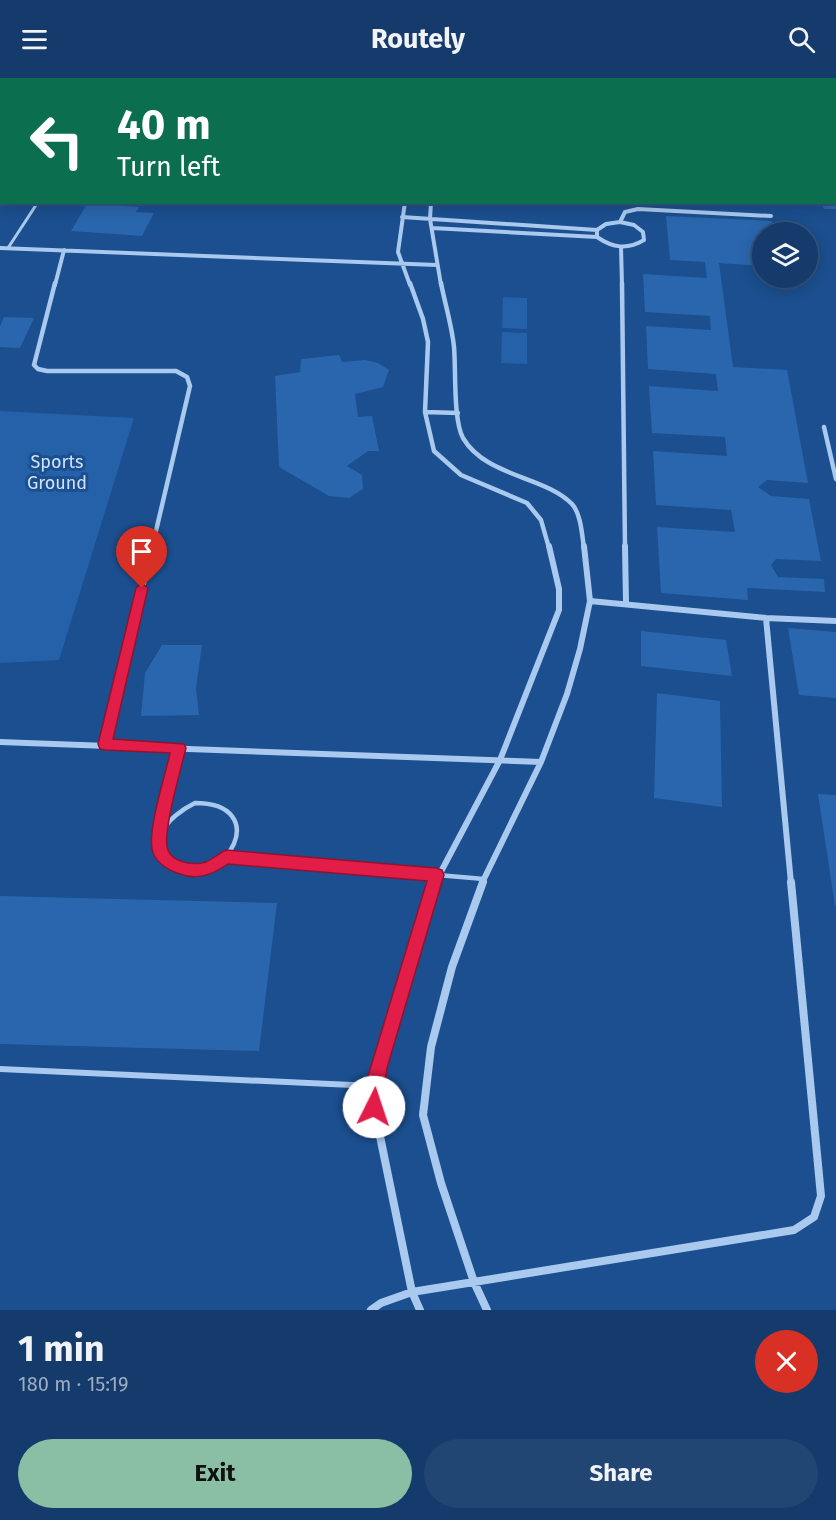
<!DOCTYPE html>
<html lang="en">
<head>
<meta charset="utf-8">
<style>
	body { margin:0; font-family:"Fira Sans",sans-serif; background:#214673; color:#f1f3f6; height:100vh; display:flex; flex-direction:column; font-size:22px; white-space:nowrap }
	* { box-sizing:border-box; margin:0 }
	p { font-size:20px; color:#9dadc1 }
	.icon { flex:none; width:33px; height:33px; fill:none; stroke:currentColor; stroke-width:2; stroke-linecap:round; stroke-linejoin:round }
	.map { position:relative; height:1232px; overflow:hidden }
	.details { display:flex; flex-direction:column; background:#143b6b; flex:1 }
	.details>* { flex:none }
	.hud { position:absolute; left:0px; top:0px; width:837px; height:126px; box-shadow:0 3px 15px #0003,0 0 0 2px #33557e; background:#0b6e4f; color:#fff; overflow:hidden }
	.controls { position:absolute; left:752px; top:144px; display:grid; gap:12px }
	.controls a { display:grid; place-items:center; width:66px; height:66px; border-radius:50%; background:#143b6b; box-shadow:0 3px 15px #0003,0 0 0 2px #33557e; font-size:30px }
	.pin { position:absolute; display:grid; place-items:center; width:51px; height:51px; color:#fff; margin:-62px -26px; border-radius:50% 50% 50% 0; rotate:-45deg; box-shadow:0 0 6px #0007 }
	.pin .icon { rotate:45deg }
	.me { position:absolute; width:66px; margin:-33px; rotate:4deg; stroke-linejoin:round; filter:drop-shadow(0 0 4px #0008) }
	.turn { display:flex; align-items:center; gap:21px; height:126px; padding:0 18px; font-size:27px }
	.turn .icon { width:78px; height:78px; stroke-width:2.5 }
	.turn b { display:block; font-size:42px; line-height:51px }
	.round { display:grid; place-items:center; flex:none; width:63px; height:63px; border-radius:32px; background:#214673 }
	.headline { display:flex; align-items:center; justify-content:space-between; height:102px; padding:0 18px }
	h1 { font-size:36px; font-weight:700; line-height:45px }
	.cta { display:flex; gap:12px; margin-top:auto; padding:12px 18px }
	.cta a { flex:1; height:69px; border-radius:36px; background:#8abfa5; color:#111; font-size:24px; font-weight:700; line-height:69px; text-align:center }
	.cta a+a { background:#214673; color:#f1f3f6 }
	header { display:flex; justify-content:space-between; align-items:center; height:78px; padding:0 18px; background:#143b6b; font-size:27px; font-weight:700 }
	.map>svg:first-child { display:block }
	.green { fill:#2461a8 }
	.building { fill:#2a66ad }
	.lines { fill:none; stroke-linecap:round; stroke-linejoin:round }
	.service-far2 { stroke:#a9c9ee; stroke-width:3 }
	.service-far1 { stroke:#a9c9ee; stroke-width:4.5 }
	.service { stroke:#a9c9ee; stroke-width:6 }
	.minor-far3 { stroke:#a9c9ee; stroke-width:4 }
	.minor-far2 { stroke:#a9c9ee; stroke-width:4.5 }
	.minor-far1 { stroke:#a9c9ee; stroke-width:6 }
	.minor { stroke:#a9c9ee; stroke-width:8 }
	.primary { fill:#f0f6ff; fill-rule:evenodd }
	.route { fill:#e11d48; stroke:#92132f; stroke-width:1.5 }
	.labels { text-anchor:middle; stroke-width:6; stroke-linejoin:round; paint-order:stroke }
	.park-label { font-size:18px; fill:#cfe3fa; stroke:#1b4f8f }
</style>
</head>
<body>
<header><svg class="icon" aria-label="menu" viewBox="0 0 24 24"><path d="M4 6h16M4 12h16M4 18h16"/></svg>Routely<svg class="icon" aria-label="search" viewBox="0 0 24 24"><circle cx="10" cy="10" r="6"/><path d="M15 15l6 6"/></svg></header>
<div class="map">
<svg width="836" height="1232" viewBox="0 0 836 1232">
	<rect width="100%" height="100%" fill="#1b4f8f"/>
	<path class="green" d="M 503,219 L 527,220 L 527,251 L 502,250 Z
		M 502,254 L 527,255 L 527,286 L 501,285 Z
		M 0,333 L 134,340 L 59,582 L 0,585 Z"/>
	<path class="building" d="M 821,124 L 836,124 L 836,131 L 824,131 Z
		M 87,126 L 139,129 L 136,134 L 154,135 L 142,158 L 71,153 Z
		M 666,138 L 772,143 L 774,154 L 762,154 L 762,188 L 719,185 L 733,289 L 787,292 L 808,405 L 767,402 L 758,409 L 771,418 L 809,421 L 821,483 L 776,481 L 771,487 L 778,499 L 824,501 L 825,514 L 747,510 L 748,522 L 661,515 L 657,449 L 735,454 L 731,432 L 656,427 L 653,373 L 727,378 L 725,359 L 652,355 L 649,308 L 718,313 L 716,296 L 648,291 L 646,248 L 711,252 L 710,238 L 645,234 L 643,196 L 707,200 L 705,184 L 670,182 Z
		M 4,239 L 34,240 L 20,270 L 0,269 L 0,248 Z
		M 339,277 L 342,284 L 365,282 L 378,285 L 389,292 L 383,309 L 355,316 L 358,339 L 372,338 L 379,373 L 368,373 L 347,388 L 362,397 L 363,411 L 349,420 L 329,418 L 279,389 L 275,298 L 300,294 L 301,281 Z
		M 788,550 L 836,554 L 836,620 L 799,617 Z
		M 641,553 L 726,562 L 732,598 L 641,588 Z
		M 162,567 L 202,567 L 196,610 L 199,637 L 141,638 L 145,595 Z
		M 657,615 L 720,623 L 722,729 L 654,720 Z
		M 818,716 L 836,717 L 836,827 L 835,828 Z
		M 0,818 L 277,825 L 259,973 L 0,966 Z"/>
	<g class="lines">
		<path class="service-far2" d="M 0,10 L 2,8
			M 8,170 L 38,124"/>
		<path class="service-far1" d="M 195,725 C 273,725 227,813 176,788 C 137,769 170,737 195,725 Z
			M 161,752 L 179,670
			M 227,779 L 484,801"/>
		<path class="service" d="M 0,991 L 374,1008"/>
		<path class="minor-far3" d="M 508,2 L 510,0
			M 532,2 L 534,0
			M 405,124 L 398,174 L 410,207
			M 431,124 L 430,141 L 441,207
			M 402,139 L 597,152
			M 620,144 L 625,134 L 638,131 L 771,138
			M 620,144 L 634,147 L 643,154 L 644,162 C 627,172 613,170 597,159 L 597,152 L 606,146 Z
			M 432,150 L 597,159
			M 621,169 L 622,207
			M 0,170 L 437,187
			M 55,207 L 64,172"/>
		<path class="minor-far2" d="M 55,205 L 34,287 L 38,291 L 47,293 L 176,293 L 187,299 L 190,308 L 152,470
			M 410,205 L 423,241 L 428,264 L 425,334 L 434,373 L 461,397 L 527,425 L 541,442 L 549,470
			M 441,205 C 445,226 452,248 454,269 C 456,290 453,342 463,360 C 486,399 545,398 572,426 C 581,436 582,457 584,470
			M 622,205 L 625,470
			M 425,334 L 458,335
			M 824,349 L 836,401"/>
		<path class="minor-far1" d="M 625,468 L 626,525
			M 590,523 L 766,540 L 836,543
			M 766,540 L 791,805
			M 0,664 L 541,684
			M 105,666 L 152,468
			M 435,805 L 500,682 L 559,532 L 559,511 L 549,468
			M 482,805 L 541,684 L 567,616 L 580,571 L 590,523 L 584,468"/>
		<path class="minor" d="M 483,804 L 452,889 L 431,969 L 423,1037 L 441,1105 L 474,1204 L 487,1232
			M 371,1232 L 381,1225 L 412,1214 L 794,1152 L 814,1139 L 821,1118 L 791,804
			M 420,1232 L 412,1214 L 374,1029 L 374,1008 L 435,804"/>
		<path class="primary" d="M 818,0 L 828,0 L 830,2 L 819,2 Z"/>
	</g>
	<path class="route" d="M 142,505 L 148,510 L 113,661 L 184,666 L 186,670 C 181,691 164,749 167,768 C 169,784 192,788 206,784 C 213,781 219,775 226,772 L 436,790 L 442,792 L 444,797 L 387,990 L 381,1035 L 374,1037 L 368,1035 L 365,1029 L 365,1008 L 427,803 L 228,786 C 212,797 196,803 177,795 C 166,791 154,783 152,771 C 148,750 165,698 170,675 L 105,672 L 100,671 L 98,666 L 136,510 Z"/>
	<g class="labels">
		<g class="park-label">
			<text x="57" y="390">Sports<tspan x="57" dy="21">Ground</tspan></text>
		</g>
	</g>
</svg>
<div class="controls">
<a><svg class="icon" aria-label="layers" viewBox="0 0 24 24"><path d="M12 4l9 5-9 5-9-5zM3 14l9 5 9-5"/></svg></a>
</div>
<div class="pin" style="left:142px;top:510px;background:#d93025"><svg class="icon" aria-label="arrive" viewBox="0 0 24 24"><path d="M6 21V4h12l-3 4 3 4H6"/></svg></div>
<svg class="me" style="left:374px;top:1029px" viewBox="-20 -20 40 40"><circle r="19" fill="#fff"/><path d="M0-13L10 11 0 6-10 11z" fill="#e11d48"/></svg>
<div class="hud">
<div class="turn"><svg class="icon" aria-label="left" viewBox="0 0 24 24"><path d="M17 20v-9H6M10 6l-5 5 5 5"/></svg><div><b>40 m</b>Turn left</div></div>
</div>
</div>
<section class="details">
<div class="headline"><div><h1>1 min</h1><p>180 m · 15:19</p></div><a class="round" style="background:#d93025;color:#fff"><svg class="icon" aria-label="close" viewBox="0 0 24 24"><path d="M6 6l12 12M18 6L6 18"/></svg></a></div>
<div class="cta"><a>Exit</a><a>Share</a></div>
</section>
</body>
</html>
